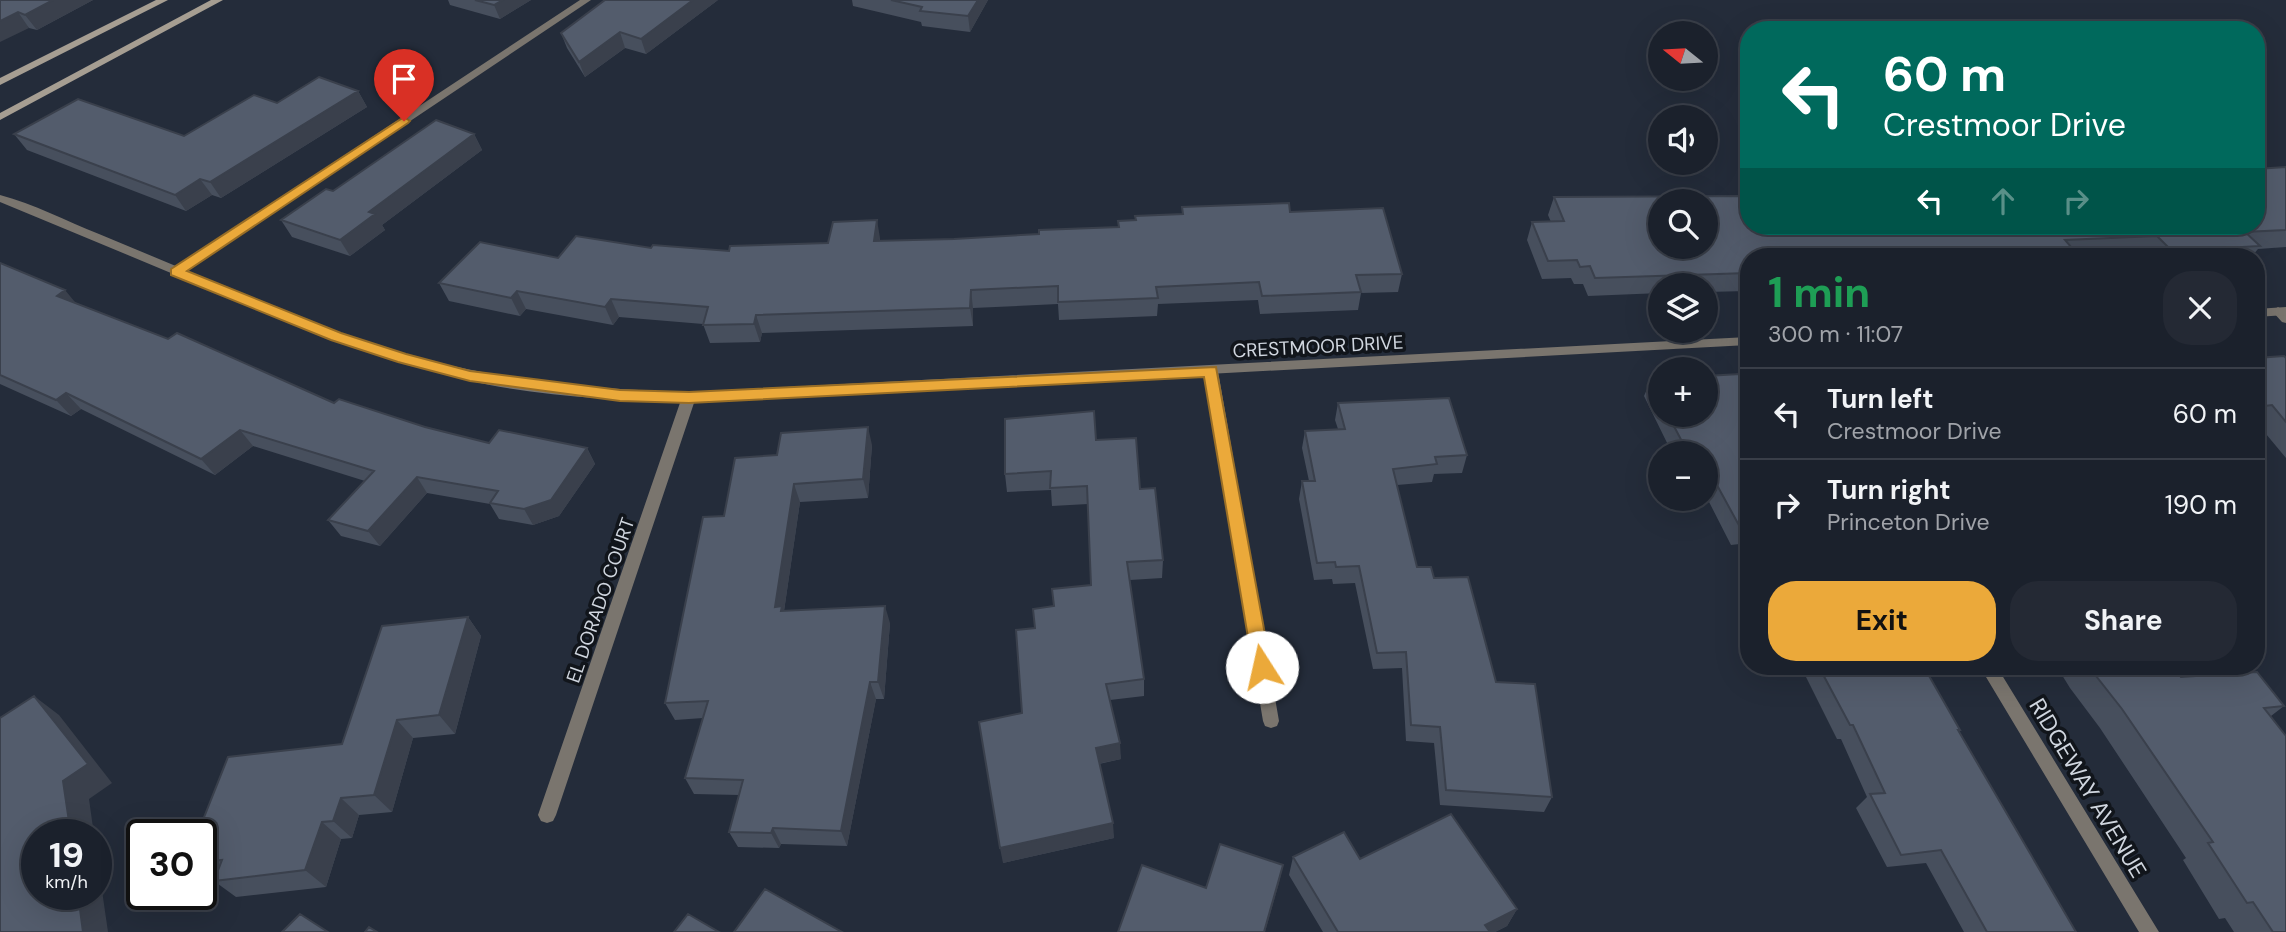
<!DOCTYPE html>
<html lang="en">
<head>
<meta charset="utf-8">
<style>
	body { margin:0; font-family:"DM Sans",sans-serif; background:#242934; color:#f1f3f6; height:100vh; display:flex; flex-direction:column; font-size:26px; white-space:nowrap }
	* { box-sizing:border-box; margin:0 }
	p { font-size:23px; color:#a0a3a9 }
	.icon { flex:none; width:38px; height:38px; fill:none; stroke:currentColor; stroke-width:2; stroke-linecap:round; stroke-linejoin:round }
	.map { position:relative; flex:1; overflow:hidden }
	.drawer { position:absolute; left:1740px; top:248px; width:525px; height:427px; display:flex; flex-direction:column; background:#1b212c; border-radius:28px; box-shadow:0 7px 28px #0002,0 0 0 2px #393e48 }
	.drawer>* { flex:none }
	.hud { position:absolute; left:1740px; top:21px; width:525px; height:214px; border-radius:28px; box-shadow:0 7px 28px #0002,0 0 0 2px #393e48; background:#00695c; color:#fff; overflow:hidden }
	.needle { width:46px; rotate:288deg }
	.fabs { position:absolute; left:1648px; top:21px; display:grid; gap:14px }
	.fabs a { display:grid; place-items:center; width:70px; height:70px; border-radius:50%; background:#1b212c; box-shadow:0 7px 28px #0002,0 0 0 2px #393e48; font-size:35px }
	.speed { position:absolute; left:21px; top:819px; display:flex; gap:14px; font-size:35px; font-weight:700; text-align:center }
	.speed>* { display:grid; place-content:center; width:91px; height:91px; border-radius:50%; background:#1b212c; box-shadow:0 7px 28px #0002,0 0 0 2px #393e48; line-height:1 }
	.speed small { font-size:18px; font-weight:400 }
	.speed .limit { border:4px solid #111; border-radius:10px; background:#fff; color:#111 }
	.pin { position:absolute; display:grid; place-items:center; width:60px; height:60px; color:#fff; margin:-72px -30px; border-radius:50% 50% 50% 0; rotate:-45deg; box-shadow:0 0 7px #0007 }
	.pin .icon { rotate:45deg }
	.me { position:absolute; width:77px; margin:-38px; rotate:350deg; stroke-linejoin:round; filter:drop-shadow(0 0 5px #0008) }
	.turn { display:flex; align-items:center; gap:24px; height:147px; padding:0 28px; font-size:32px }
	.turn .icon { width:91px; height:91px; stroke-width:2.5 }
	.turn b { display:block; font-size:49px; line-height:60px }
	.lanes { display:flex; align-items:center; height:66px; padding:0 28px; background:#0003; justify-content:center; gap:35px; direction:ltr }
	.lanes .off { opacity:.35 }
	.round { display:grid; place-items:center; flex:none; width:74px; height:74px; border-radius:28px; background:#242934 }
	.head { display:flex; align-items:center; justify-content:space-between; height:119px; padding:0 28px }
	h1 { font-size:42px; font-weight:700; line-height:52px; color:#1e9e55 }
	.action { display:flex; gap:14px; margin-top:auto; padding:14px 28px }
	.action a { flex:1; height:80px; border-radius:28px; background:#eba93a; color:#111; font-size:28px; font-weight:700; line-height:80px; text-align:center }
	.action a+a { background:#242934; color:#f1f3f6 }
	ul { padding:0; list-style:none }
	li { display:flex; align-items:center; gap:21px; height:91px; padding:0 28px; border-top:2px solid #393e48 }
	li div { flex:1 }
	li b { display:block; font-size:26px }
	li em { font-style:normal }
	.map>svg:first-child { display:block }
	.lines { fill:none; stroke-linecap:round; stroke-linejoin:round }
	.minor { fill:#7a756e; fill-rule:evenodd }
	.tertiary { fill:#7a756e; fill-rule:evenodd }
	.secondary { fill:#a69e92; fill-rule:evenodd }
	.wall { fill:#474f5d }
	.shaded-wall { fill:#3a404c }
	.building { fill:#535c6c; stroke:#3a404c; stroke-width:2; fill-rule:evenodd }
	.route { fill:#eba93a; stroke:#996e26; stroke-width:2 }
	.labels { text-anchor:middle; stroke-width:7; stroke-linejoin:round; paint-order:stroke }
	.street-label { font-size:19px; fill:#d0d6df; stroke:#11151b }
	.near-street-label { font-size:23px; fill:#d0d6df; stroke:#11151b }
</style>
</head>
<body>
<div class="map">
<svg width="2286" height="932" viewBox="0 0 2286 932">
	<rect width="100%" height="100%" fill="#242c3a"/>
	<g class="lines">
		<path class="minor" d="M 580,0 L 591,0 L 180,275 L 172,275 L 170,272 L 172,269 Z
			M 2278,307 L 2286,312 L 2286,323 L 2282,322 L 2272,311 Z
			M 1211,366 L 1218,371 L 1279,721 L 1277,726 L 1271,728 L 1265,726 L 1263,721 L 1204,371 Z
			M 689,392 L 696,397 L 556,815 L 553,821 L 547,823 L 541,821 L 538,815 L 682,397 Z
			M 1980,667 L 1997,667 L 2159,932 L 2139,932 Z"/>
		<path class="tertiary" d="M 0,195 C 34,204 66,221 99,234 C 179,267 259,302 340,333 C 452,375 569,389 689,392 L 1748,337 L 1748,345 L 689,402 C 615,400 539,397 467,380 C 382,360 302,327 221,294 C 148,263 74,233 0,202 Z
			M 2286,307 L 2286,315 L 2256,317 L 2256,309 Z"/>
		<path class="secondary" d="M 156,0 L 168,0 L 0,85 L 0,78 Z
			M 211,0 L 223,0 L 0,120 L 0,113 Z"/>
	</g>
	<path class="wall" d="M 0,0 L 93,0 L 37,30 L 29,28 Z
		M 448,0 L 531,0 L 500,19 L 450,5 Z
		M 718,0 L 646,54 L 625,48 L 585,77 L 567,48 L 561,33 Z
		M 852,0 L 988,0 L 970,32 L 922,26 L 921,22 L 853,6 Z
		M 358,91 L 367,107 L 221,198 L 212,195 L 186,211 L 27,150 L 14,134 L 184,136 L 277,103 Z
		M 474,134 L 482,150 L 382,225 L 385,230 L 350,256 L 292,237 L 281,220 L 333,191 Z
		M 2286,167 L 2286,247 L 2258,249 L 2251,257 L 2146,257 L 2143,254 L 2077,257 L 1748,257 L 1748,291 L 1706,292 L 1706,285 L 1661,285 L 1661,293 L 1588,296 L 1583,284 L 1574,284 L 1571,278 L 1542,279 L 1527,240 L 1532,222 L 1551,222 L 1548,215 L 1554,197 L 1748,226 L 2256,226 Z
		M 1182,207 L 1290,212 L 1402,274 L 1398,292 L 1361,293 L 1358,310 L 1260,314 L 1258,300 L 1158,304 L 1157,316 L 1059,320 L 1058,304 L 973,308 L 973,326 L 762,333 L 760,342 L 710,343 L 703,324 L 619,317 L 613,325 L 526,309 L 520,316 L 449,301 L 439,283 L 558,258 L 651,248 L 729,251 L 880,238 L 880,241 L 954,239 L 1039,234 L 1119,227 L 1135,220 L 1182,214 Z
		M 0,263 L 76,303 L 334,403 L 489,443 L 587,448 L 595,464 L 559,516 L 533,525 L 499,519 L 490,504 L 427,493 L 380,546 L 341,536 L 328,520 L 365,481 L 253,446 L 215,475 L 81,409 L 71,416 L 0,384 Z
		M 2256,358 L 2286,358 L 2286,458 L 2256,422 Z
		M 1661,379 L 1661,415 L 1706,415 L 1748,388 L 1748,543 L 1731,545 L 1706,496 L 1706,453 L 1672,453 L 1644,396 L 1651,380 Z
		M 1338,403 L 1467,455 L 1462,473 L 1434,474 L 1432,482 L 1397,485 L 1417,567 L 1434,578 L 1496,682 L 1552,797 L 1544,812 L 1440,805 L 1434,743 L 1406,741 L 1402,668 L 1373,669 L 1355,583 L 1333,584 L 1332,579 L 1314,580 L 1299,499 L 1302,481 L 1309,481 L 1302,448 L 1305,431 L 1338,429 L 1335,420 Z
		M 1096,440 L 1140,489 L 1163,560 L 1162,578 L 1130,580 L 1144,679 L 1144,696 L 1110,700 L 1121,759 L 1099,764 L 1114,838 L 1003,863 L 1022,713 L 1035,628 L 1054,606 L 1052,589 L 1091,585 L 1088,504 L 1052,506 L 1051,490 L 1007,492 L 1005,474 Z
		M 872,445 L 868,498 L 800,502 L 784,611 L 890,623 L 884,699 L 876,699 L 847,846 L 781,844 L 779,848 L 738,847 L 729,832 L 739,795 L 694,794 L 685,778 L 703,718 L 675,720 L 665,703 L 724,516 L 777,455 Z
		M 468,617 L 481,636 L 455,734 L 413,738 L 392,812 L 359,815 L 352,838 L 341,839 L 326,887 L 236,897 L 214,881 L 215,879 L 208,879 L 201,874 L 201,835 L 342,744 Z
		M 1801,667 L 1924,667 L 1960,730 L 1959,731 L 2076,932 L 1964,932 L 1926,863 L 1887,867 L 1856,808 L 1867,797 L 1841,739 L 1837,739 Z
		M 2057,667 L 2174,667 L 2181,677 L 2284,706 L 2271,716 L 2286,932 L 2234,932 L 2225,918 L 2219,919 L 2183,860 L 2186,858 L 2100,728 L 2070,688 Z
		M 1293,857 L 1360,859 L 1517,909 L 1507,926 L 1495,932 L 1323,932 L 1289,875 Z"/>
	<path class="shaded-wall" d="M 53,0 L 93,0 L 37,30 L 25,15 Z
		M 503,0 L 531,0 L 500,19 L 494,5 Z
		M 693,0 L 718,0 L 646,54 L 641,39 Z
		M 978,0 L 988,0 L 970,32 L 968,16 Z
		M 18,12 L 29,28 L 0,42 L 0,21 Z
		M 620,32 L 625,48 L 585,77 L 579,62 Z
		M 358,91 L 367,107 L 221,198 L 210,182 Z
		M 474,134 L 482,150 L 382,225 L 385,230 L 350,256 L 340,240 L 369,212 Z
		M 200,179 L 212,195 L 186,211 L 175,195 Z
		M 877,220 L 880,238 L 877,259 L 874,241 Z
		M 65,290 L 79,307 L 57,296 Z
		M 971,290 L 973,308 L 973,326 L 970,308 Z
		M 517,291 L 526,309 L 520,316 L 511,298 Z
		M 611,299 L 619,317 L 613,325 L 605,307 Z
		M 756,315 L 762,333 L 760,342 L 754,324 Z
		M 66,393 L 81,409 L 71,416 L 56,400 Z
		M 868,427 L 872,445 L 868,498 L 863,479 Z
		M 240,430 L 253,446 L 215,475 L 201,459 Z
		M 587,448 L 595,464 L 559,516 L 533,525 L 524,509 Z
		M 417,477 L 427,493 L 380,546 L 368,531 Z
		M 794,484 L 800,502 L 784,611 L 789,624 L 775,607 Z
		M 885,606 L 890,623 L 884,699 L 878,682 Z
		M 468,617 L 481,636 L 455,734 L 439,715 Z
		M 870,682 L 876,699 L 847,846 L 841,831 Z
		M 34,696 L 59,715 L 112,783 L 89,799 L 94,835 L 71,835 Z
		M 397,720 L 413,738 L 392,812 L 374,795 Z
		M 1120,743 L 1121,759 L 1097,764 L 1096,748 Z
		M 341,798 L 359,815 L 352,838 L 333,821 Z
		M 322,822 L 341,839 L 326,887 L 305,870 Z
		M 1113,823 L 1114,838 L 1003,863 L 1000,848 Z
		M 773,828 L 781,844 L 779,848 L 771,833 Z
		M 96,849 L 108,932 L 83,932 L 78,894 L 96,894 Z
		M 1283,865 L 1279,883 L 1265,932 L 1264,932 Z
		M 1517,909 L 1507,926 L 1495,932 L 1481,932 L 1485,925 Z"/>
	<path class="building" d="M 0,0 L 53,0 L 25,15 L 18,12 L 0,21 Z
		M 475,0 L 503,0 L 494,5 Z
		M 605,0 L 693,0 L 641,39 L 620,32 L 579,62 L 561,33 Z
		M 891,0 L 978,0 L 968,16 L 920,11 L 922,7 Z
		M 319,77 L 358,91 L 210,182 L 200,179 L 175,195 L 14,134 L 78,99 L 184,136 L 254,95 L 277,103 Z
		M 436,120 L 474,134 L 369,212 L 375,214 L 340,240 L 281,220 L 326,189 L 333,191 Z
		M 2286,167 L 2286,230 L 2245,232 L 2260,246 L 2172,251 L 2157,236 L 2065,240 L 2078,255 L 1982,257 L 1976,250 L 1879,253 L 1882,257 L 1748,257 L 1748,273 L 1595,278 L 1590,266 L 1580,267 L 1577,260 L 1548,261 L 1532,222 L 1564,221 L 1554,197 L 1748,196 L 1748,226 L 2256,226 L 2256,169 ZM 1661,201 L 1706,201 L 1706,247 L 1661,247 Z
		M 1289,203 L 1290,212 L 1383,208 L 1402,274 L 1356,275 L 1361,292 L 1262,296 L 1259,282 L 1156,287 L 1158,298 L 1058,302 L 1058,286 L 971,290 L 970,308 L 756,315 L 754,324 L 703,325 L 708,307 L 611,299 L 605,307 L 517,291 L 511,298 L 439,283 L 480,242 L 558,258 L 576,236 L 651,248 L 653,245 L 729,251 L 730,246 L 828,243 L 833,222 L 877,220 L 874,241 L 954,239 L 1039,234 L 1039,230 L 1119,227 L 1118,221 L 1136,220 L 1135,216 L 1183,214 L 1182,207 Z
		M 0,263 L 65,290 L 57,296 L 168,339 L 177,333 L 334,403 L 339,399 L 425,427 L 489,443 L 499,430 L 587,448 L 551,500 L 524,509 L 490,503 L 498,491 L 417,477 L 368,531 L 328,520 L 374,471 L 240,430 L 201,459 L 66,393 L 56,400 L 0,375 Z
		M 2284,356 L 2286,358 L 2286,422 L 2272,405 L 2256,407 L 2256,358 Z
		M 1740,374 L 1748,388 L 1748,529 L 1741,529 L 1706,465 L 1706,453 L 1700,453 L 1697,448 L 1686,449 L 1668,415 L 1706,415 L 1706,376 Z
		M 1661,379 L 1661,399 L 1651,380 Z
		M 1449,398 L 1467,455 L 1435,457 L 1437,464 L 1393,469 L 1417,567 L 1431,567 L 1434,578 L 1468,577 L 1496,682 L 1535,684 L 1552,797 L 1446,790 L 1440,727 L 1411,725 L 1406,652 L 1377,653 L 1359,566 L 1336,567 L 1335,562 L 1317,563 L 1302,481 L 1315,481 L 1305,431 L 1345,429 L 1338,403 Z
		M 1094,411 L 1096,440 L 1136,438 L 1140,489 L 1155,488 L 1163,560 L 1127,562 L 1144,679 L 1106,684 L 1120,743 L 1096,748 L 1113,823 L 1000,848 L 979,722 L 1022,713 L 1016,630 L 1035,628 L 1033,609 L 1054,606 L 1052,589 L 1091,585 L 1087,486 L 1050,488 L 1051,471 L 1005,474 L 1005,419 Z
		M 868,427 L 863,479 L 794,484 L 775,607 L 782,606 L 781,611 L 885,606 L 878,682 L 870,682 L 841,831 L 773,828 L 771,833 L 729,832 L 743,780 L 685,778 L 708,701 L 665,703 L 703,517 L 724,516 L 735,458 L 777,455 L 781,433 Z
		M 468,617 L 439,715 L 397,720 L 374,795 L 341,798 L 333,821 L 322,822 L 305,870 L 214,881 L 222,860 L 201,862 L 201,835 L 197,835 L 228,757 L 342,744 L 382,626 Z
		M 1819,667 L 1924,667 L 1960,730 L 1958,730 L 2076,932 L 1987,932 L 1941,850 L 1901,855 L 1870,794 L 1885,793 L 1853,725 L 1850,725 Z
		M 2089,667 L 2174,667 L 2181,677 L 2257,672 L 2284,706 L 2264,708 L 2286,736 L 2286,932 L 2273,932 L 2253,902 L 2247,903 L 2208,843 L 2213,842 L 2122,709 Z
		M 34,696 L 88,764 L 63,781 L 71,835 L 37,835 L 37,894 L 78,894 L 83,932 L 0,932 L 0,718 Z
		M 1451,814 L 1517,909 L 1485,925 L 1490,932 L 1338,932 L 1293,857 L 1344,832 L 1360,859 Z
		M 1220,844 L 1283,865 L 1264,932 L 1118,932 L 1142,865 L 1206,888 Z
		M 765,889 L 842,932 L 734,932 Z
		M 300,914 L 328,932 L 282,932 Z
		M 688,914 L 719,932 L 674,932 Z
		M 369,927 L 377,932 L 365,932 Z"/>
	<path class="route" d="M 404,117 L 410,121 L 408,123 L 187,271 L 341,333 L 406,354 L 470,371 L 620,390 L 689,392 L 1216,367 L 1271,667 L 1268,673 L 1262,675 L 1255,673 L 1253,667 L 1204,377 L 689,403 L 620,401 L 470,381 L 398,362 L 331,340 L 171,275 L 171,269 Z"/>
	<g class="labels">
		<g class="street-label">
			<text transform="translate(1318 346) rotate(-3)" y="7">CRESTMOOR DRIVE</text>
			<text transform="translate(600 600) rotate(-71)" y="7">EL DORADO COURT</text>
		</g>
		<g class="near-street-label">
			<text transform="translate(2088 788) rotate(59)" y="8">RIDGEWAY AVENUE</text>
		</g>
	</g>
</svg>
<div class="fabs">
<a><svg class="needle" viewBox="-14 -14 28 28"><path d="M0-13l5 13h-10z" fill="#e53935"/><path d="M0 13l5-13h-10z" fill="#a0a3a9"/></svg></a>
<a><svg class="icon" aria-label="sound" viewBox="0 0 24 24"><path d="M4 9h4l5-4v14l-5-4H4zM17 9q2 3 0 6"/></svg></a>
<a><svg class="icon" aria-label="search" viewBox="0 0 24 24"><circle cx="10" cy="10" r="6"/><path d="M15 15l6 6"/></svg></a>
<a><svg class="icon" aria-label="layers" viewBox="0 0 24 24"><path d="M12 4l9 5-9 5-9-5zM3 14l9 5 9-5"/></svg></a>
<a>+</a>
<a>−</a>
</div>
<div class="speed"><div>19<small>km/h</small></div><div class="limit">30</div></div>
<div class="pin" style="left:404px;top:121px;background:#d93025"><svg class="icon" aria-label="arrive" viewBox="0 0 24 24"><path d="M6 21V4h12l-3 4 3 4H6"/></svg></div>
<svg class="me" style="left:1262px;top:667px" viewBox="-20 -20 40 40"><circle r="19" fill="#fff"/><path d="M0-13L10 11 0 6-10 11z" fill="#eba93a"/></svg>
<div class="hud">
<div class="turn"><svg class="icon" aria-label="left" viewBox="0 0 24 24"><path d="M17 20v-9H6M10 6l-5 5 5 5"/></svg><div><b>60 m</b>Crestmoor Drive</div></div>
<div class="lanes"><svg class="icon" aria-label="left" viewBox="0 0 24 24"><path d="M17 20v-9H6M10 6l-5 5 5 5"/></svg><svg class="icon off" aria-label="ahead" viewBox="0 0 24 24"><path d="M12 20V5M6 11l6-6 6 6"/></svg><svg class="icon off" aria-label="right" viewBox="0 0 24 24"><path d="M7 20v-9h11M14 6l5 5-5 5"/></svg></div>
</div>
<section class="drawer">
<div class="head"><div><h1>1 min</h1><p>300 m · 11:07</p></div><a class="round"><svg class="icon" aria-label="close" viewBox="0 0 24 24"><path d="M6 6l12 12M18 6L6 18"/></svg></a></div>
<ul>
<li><svg class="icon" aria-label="left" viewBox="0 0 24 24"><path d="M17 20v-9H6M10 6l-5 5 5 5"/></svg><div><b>Turn left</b><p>Crestmoor Drive</p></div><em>60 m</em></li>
<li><svg class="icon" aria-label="right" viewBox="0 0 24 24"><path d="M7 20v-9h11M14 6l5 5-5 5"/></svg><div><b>Turn right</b><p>Princeton Drive</p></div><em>190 m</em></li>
</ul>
<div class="action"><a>Exit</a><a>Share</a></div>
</section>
</div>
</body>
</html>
